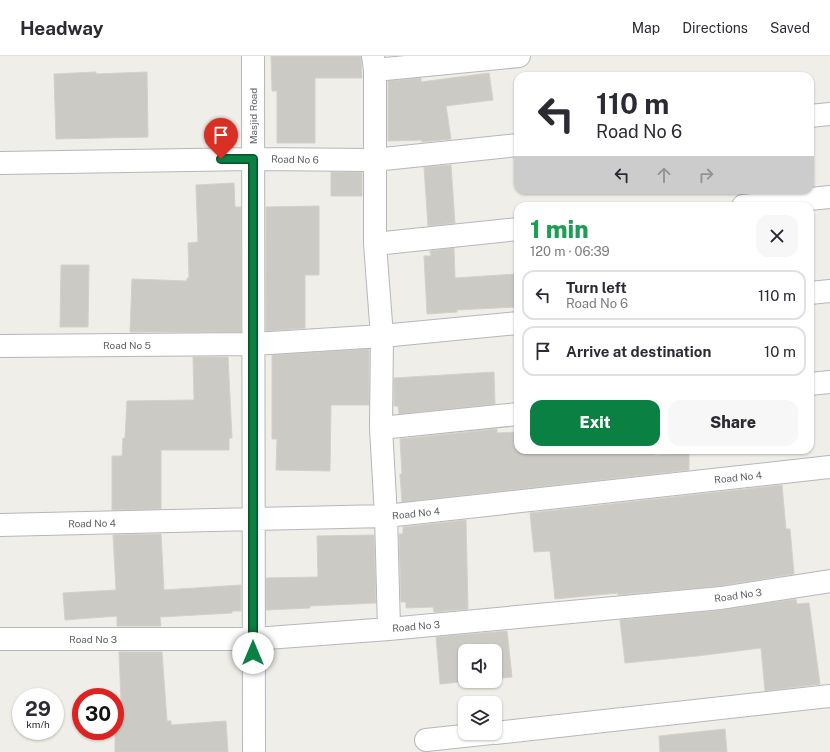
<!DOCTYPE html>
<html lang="en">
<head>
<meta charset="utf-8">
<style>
	body { margin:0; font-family:"Public Sans",sans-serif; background:#f7f7f7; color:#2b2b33; height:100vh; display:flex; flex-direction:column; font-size:15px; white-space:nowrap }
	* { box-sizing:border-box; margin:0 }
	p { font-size:13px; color:#7c7c81 }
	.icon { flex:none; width:22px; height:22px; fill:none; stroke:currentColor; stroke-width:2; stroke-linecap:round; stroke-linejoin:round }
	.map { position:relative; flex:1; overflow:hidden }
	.side { position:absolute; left:514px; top:146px; width:300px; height:252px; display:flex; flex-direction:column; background:#fff; border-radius:12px; box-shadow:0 1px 3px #0004 }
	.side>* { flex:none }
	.banner { position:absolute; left:514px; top:16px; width:300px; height:122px; border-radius:12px; box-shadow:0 1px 3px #0004; background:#fff; color:#2b2b33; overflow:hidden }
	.controls { position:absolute; left:458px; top:588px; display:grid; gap:8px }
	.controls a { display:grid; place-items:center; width:44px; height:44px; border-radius:8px; background:#fff; box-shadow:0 1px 3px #0004; font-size:20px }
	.speed { position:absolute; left:12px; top:632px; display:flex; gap:8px; font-size:20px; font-weight:700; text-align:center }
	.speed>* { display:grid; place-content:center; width:52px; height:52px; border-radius:50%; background:#fff; box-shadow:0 1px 3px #0004; line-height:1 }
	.speed small { font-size:10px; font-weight:400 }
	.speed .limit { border:6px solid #d22; background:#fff; color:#111 }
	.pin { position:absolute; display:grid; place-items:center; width:34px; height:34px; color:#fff; margin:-41px -17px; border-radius:50% 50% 50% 0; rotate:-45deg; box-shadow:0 0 4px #0007 }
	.pin .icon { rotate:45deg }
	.me { position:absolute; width:44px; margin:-22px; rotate:0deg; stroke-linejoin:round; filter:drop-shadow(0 0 3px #0008) }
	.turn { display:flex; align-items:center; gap:14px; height:84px; padding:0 16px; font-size:18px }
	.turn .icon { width:52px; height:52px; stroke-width:2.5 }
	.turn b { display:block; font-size:28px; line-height:34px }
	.lanes { display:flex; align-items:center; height:38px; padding:0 16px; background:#0003; justify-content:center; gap:20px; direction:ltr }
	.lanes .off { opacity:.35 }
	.round { display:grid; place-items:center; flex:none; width:42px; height:42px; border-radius:12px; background:#f7f7f7 }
	.summary { display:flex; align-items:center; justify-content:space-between; height:68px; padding:0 16px }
	h1 { font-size:24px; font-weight:800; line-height:30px; color:#1e9e55 }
	.cta { display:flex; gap:8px; margin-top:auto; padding:8px 16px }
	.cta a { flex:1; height:46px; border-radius:12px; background:#0b8043; color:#fff; font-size:16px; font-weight:800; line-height:46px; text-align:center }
	.cta a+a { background:#f7f7f7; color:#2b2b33 }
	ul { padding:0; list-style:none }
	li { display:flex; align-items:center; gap:12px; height:50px; margin:0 8px 6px; padding:0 8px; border:2px solid #e1e1e2; border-radius:12px }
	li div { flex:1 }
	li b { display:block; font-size:15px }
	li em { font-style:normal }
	header { display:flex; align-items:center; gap:24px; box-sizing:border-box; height:56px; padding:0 20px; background:#fff; border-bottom:1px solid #e1e1e2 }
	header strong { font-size:19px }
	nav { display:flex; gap:22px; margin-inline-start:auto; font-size:14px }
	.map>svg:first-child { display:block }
	.building { fill:#cbcac5; stroke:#d4d1c7 }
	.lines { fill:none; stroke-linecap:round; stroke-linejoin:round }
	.minor-casing { stroke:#b5b7bb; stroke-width:24 }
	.minor { stroke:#fff; stroke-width:22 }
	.route-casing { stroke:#07532c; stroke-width:10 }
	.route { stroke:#0b8043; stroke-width:7 }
	.labels { text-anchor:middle; stroke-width:3; stroke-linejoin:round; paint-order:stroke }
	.street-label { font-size:10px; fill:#5f6266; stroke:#fff }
</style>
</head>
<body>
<header>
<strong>Headway</strong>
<nav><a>Map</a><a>Directions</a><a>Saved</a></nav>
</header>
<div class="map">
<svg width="830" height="696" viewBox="0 0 830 696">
	<rect width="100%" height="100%" fill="#efeee8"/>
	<path class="building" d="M 271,0 L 361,0 L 362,22 L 315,22 L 315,87 L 277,87 L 277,35 L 272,35 Z
		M 96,16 L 96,18 L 147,16 L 148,81 L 56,83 L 54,18 Z
		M 489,17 L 493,44 L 446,50 L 451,83 L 422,86 L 422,84 L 388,85 L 388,25 L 421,22 L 421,26 Z
		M 451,109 L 455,167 L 428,170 L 424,111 Z
		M 331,116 L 362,116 L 362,140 L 331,140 Z
		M 234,127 L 235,151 L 241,151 L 241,276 L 130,276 L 132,223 L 187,225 L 187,222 L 189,222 L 188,187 L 198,186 L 196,129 Z
		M 319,150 L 319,219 L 305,219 L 305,272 L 266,275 L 266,151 Z
		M 454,192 L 455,222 L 515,218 L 516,251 L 457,254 L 457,256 L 427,258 L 424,200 L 431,200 L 430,195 Z
		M 61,209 L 89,209 L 88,271 L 60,271 Z
		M 369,293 L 369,349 L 331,349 L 330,415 L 276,414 L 277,383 L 272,383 L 272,299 Z
		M 193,301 L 228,301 L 232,382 L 229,382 L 229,394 L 161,394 L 161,453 L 112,454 L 112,400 L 122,400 L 123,382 L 125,382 L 127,345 L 194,344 Z
		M 494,316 L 495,348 L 399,358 L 398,350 L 394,350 L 394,322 Z
		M 497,373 L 497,377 L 518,376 L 518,394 L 655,394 L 655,399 L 689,397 L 689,414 L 402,446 L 400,418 L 402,418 L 400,383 Z
		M 782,429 L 786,473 L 790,473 L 794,518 L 719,530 L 618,539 L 618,537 L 555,543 L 550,495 L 534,496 L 530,457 Z
		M 466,464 L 468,553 L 434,556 L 433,551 L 406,552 L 406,546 L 401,546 L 399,478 L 403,478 L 403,471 Z
		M 161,478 L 164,534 L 241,529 L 241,555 L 232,555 L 232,557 L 160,561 L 161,570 L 117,570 L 117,560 L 65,564 L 63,537 L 116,534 L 113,479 Z
		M 374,479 L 376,547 L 310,550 L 310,552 L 266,554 L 266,522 L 318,521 L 317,480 Z
		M 796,543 L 797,548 L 809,547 L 820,628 L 765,635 L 761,592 L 697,600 L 625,607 L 620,564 L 722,554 Z
		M 507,575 L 512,621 L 495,623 L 495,595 L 465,595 L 465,625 L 471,625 L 440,628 L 436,581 Z
		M 119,596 L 162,596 L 167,665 L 171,665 L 171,669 L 226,665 L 228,696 L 115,696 L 115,668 L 122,668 Z
		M 725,673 L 727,696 L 660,696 L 659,680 Z"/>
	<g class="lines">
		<defs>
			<path id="minor" d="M 253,0 L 254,696
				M 373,0 L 375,14 L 375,188 L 382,280 L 381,372 L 386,460 L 389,573
				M 375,14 L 519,0
				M 810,60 L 830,58
				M 0,107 L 253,103 L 374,104 L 518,89
				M 743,150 L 830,141
				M 375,188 L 518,173
				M 810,237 L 830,235
				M 0,290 L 253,288 L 382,280 L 518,267
				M 810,328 L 830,326
				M 381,372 L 518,358
				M 0,469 L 386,460 L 830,411
				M 0,583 L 253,583 L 389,573 L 721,542 L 830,525
				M 495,677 L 830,640
				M 426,684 L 491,677"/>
		</defs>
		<use href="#minor" class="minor-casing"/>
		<use href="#minor" class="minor"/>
	</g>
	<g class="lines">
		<defs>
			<path id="route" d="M 221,103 L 253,103 L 253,597"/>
		</defs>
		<use href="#route" class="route-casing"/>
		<use href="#route" class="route"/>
	</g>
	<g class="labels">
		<g class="street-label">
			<text transform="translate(253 60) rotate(-90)" y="4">Masjid Road</text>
			<text transform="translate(295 103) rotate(1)" y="4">Road No 6</text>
			<text x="127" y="293">Road No 5</text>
			<text transform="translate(738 421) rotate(-6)" y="4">Road No 4</text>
			<text transform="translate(416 457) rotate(-6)" y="4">Road No 4</text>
			<text transform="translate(92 467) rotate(-1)" y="4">Road No 4</text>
			<text transform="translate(738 539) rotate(-8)" y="4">Road No 3</text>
			<text transform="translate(416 570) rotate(-5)" y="4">Road No 3</text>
			<text x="93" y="587">Road No 3</text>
		</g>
	</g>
</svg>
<div class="controls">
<a><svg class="icon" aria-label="sound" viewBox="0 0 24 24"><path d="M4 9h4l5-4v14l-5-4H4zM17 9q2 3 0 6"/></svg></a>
<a><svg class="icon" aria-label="layers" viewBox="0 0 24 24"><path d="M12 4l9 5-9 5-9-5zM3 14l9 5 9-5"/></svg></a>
</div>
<div class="speed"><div>29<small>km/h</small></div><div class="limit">30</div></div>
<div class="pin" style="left:221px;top:103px;background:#d93025"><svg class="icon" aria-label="arrive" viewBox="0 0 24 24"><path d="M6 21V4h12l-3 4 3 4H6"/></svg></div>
<svg class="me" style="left:253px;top:597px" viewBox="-20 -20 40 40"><circle r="19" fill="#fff"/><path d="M0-13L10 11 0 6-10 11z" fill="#0b8043"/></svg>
<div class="banner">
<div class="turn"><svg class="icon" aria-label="left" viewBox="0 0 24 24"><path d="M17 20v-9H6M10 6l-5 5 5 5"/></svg><div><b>110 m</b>Road No 6</div></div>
<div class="lanes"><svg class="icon" aria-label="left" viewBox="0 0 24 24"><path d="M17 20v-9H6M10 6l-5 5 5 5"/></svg><svg class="icon off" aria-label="ahead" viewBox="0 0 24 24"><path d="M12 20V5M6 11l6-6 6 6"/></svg><svg class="icon off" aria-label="right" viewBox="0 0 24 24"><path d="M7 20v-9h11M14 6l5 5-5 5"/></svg></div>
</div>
<section class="side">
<div class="summary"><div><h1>1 min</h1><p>120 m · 06:39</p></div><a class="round"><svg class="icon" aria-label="close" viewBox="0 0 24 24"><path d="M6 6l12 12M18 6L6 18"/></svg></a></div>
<ul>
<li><svg class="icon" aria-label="left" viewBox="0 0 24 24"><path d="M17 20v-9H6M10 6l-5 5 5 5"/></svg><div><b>Turn left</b><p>Road No 6</p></div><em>110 m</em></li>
<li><svg class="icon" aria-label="arrive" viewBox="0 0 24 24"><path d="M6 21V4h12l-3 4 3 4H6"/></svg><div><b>Arrive at destination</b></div><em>10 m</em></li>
</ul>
<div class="cta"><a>Exit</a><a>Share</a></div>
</section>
</div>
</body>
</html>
